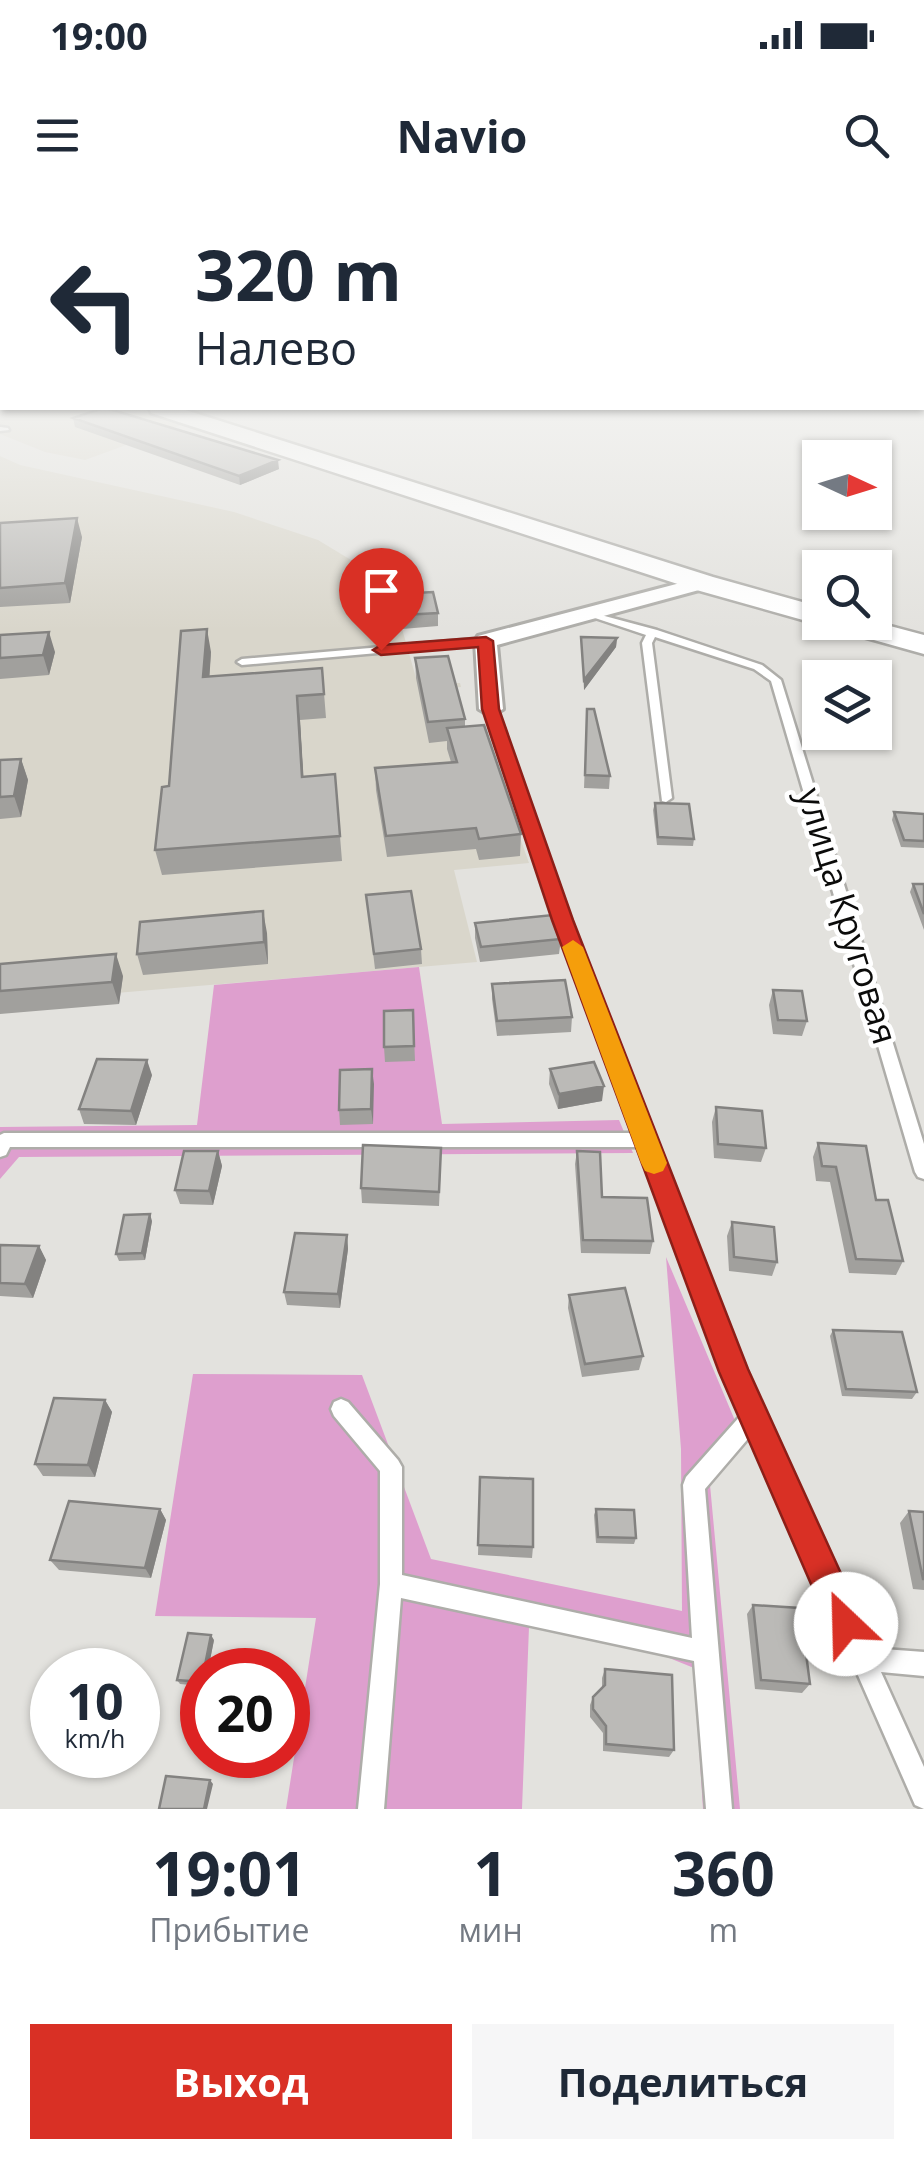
<!DOCTYPE html>
<html lang="ru">
<head>
<meta charset="utf-8">
<style>
	body { margin:0; font-family:"Open Sans",sans-serif; background:#f6f6f7; color:#1f2937; height:100vh; display:flex; flex-direction:column; font-size:38px; white-space:nowrap }
	* { box-sizing:border-box; margin:0 }
	p { font-size:32px; color:#747a83 }
	.icon { flex:none; width:55px; height:55px; fill:none; stroke:currentColor; stroke-width:2; stroke-linecap:round; stroke-linejoin:round }
	.map { position:relative; height:1609px; overflow:hidden }
	.side { display:flex; flex-direction:column; background:#fff; flex:1 }
	.side>* { flex:none }
	.hud { position:absolute; left:0px; top:0px; width:925px; height:210px; box-shadow:0 2px 8px #0004; background:#fff; color:#1f2937; overflow:hidden }
	.needle { width:65px; rotate:94deg }
	.buttons { position:absolute; left:802px; top:240px; display:grid; gap:20px }
	.buttons a { display:grid; place-items:center; width:90px; height:90px; border-radius:0px; background:#fff; box-shadow:0 2px 8px #0004; font-size:50px }
	.speed { position:absolute; left:30px; top:1448px; display:flex; gap:20px; font-size:50px; font-weight:700; text-align:center }
	.speed>* { display:grid; place-content:center; width:130px; height:130px; border-radius:50%; background:#fff; box-shadow:0 2px 8px #0004; line-height:1 }
	.speed small { font-size:25px; font-weight:400 }
	.speed .limit { border:15px solid #d22; background:#fff; color:#111 }
	.pin { position:absolute; display:grid; place-items:center; width:85px; height:85px; color:#fff; margin:-102px -42px; border-radius:50% 50% 50% 0; rotate:-45deg; box-shadow:0 0 10px #0007 }
	.pin .icon { rotate:45deg }
	.me { position:absolute; width:110px; margin:-55px; rotate:336deg; stroke-linejoin:round; filter:drop-shadow(0 0 8px #0008) }
	.turn { display:flex; align-items:center; gap:35px; height:210px; padding:0 30px; font-size:45px }
	.turn .icon { width:130px; height:130px; stroke-width:2.5 }
	.turn b { display:block; font-size:70px; line-height:85px }
	.eta { display:flex; justify-content:space-evenly; align-items:center; height:170px; text-align:center }
	.eta b { font-size:60px; font-weight:700; line-height:70px }
	.primary-button { display:flex; gap:20px; margin-top:auto; padding:20px 30px }
	.primary-button a { flex:1; height:115px; border-radius:0px; background:#d93025; color:#fff; font-size:40px; font-weight:700; line-height:115px; text-align:center }
	.primary-button a+a { background:#f6f6f7; color:#1f2937 }
	.status { display:flex; justify-content:space-between; align-items:center; height:70px; padding:0 50px; background:#fff; direction:ltr }
	.status svg { height:28px; fill:currentColor }
	header { display:flex; justify-content:space-between; align-items:center; height:130px; padding:0 30px; background:#fff; font-size:45px; font-weight:700 }
	.map>svg:first-child { display:block }
	.built { fill:#d9d6cb }
	.green { fill:#de9fce }
	.lines { fill:none; stroke-linecap:round; stroke-linejoin:round }
	.lane-casing { stroke:#aeada9; stroke-width:5 }
	.street-casing { stroke:#aeada9; stroke-width:6 }
	.secondary-casing { stroke:#aeada9; stroke-width:5 }
	.lane { fill:#fff; fill-rule:evenodd }
	.street { fill:#fff; fill-rule:evenodd }
	.secondary { fill:#fff; fill-rule:evenodd }
	.wall { fill:#a1a09d }
	.shaded-wall { fill:#838280 }
	.building { fill:#bbbab7; stroke:#838280; stroke-width:2.5 }
	.route { fill:#d93025; stroke:#8d1f18; stroke-width:2.5 }
	.slow { fill:#f59e0b }
	.labels { text-anchor:middle; stroke-width:9; stroke-linejoin:round; paint-order:stroke }
	.street-label { font-size:35px; fill:#0b0b0a; stroke:#fff }
</style>
</head>
<body>
<div class="status"><b>19:00</b><svg viewBox="0 0 49 12"><path d="M0 12V9h3v3zM5 12V6h3v6zM10 12V3h3v9zM15 12V0h3v12zM26 1h20v11H26zM47 4h2v5h-2z"/></svg></div>
<header><svg class="icon" aria-label="menu" viewBox="0 0 24 24"><path d="M4 6h16M4 12h16M4 18h16"/></svg>Navio<svg class="icon" aria-label="search" viewBox="0 0 24 24"><circle cx="10" cy="10" r="6"/><path d="M15 15l6 6"/></svg></header>
<div class="map">
<svg width="924" height="1609" viewBox="0 0 924 1609">
	<rect width="100%" height="100%" fill="#e3e2de"/>
	<path class="built" d="M 0,204 L 2,208 L 120,208 L 181,225 L 85,260 L 45,252 L 0,234 Z
		M 0,256 L 20,265 L 234,312 L 318,340 L 389,383 L 416,478 L 449,476 L 451,483 L 460,483 L 461,487 L 453,488 L 464,539 L 485,539 L 529,663 L 454,670 L 477,762 L 0,803 Z"/>
	<path class="green" d="M 419,767 L 442,924 L 619,920 L 633,953 L 19,957 L 0,979 L 0,927 L 197,925 L 214,785 Z
		M 666,1057 L 744,1242 L 709,1274 L 740,1609 L 703,1609 L 694,1468 L 632,1443 L 529,1427 L 522,1609 L 286,1609 L 316,1418 L 155,1416 L 193,1174 L 362,1175 L 431,1359 L 682,1411 L 681,1249 Z"/>
	<g class="lines">
		<defs>
			<path id="lane" d="M 0,227 L 8,228 L 9,230 L 0,231 Z
				M 586,411 L 657,430 L 762,465 L 781,480 L 924,944 L 924,979 L 918,977 L 915,972 L 771,481 L 754,469 L 655,437 L 652,443 L 672,598 L 666,602 L 662,601 L 642,443 L 646,435 L 586,415 Z
				M 486,438 L 490,439 L 490,443 L 242,465 L 237,462 L 242,459 Z
				M 491,506 L 497,509 L 570,720 L 743,1170 L 870,1448 L 924,1452 L 924,1476 L 881,1472 L 924,1567 L 924,1609 L 915,1605 L 752,1234 L 705,1289 L 732,1609 L 706,1609 L 694,1461 L 401,1398 L 384,1609 L 358,1609 L 380,1384 L 380,1271 L 334,1216 L 331,1209 L 334,1202 L 341,1199 L 348,1202 L 398,1260 L 402,1267 L 402,1375 L 692,1438 L 683,1285 L 686,1277 L 742,1214 L 724,1172 L 640,947 L 10,947 L 6,955 L 0,957 L 0,935 L 4,933 L 635,933 L 556,720 L 485,509 Z"/>
			<path id="street" d="M 703,377 L 713,383 L 710,387 L 497,445 L 503,509 L 491,516 L 479,509 L 475,441 L 478,436 Z"/>
			<path id="secondary" d="M 149,208 L 179,208 L 713,377 L 820,407 L 820,422 L 875,422 L 924,435 L 924,454 L 831,428 L 828,423 L 810,422 L 693,389 L 151,213 Z"/>
		</defs>
		<use href="#lane" class="lane-casing"/>
		<use href="#street" class="street-casing"/>
		<use href="#secondary" class="secondary-casing"/>
		<use href="#lane" class="lane"/>
		<use href="#street" class="street"/>
		<use href="#secondary" class="secondary"/>
	</g>
	<path class="wall" d="M 73,218 L 279,269 L 240,285 L 75,227 Z
		M 0,323 L 82,337 L 70,403 L 0,407 Z
		M 397,394 L 438,413 L 438,426 L 402,429 Z
		M 0,435 L 55,452 L 49,475 L 0,479 Z
		M 581,437 L 617,438 L 616,447 L 584,490 Z
		M 211,452 L 209,476 L 322,468 L 326,518 L 300,520 L 303,576 L 335,574 L 342,661 L 162,675 L 155,650 L 169,586 Z
		M 415,458 L 465,519 L 465,527 L 521,634 L 520,656 L 479,660 L 476,649 L 387,657 L 376,590 L 375,568 L 451,562 L 447,549 L 447,541 L 429,543 L 416,478 Z
		M 587,509 L 610,576 L 609,589 L 584,588 Z
		M 21,559 L 28,580 L 21,617 L 0,619 L 0,560 Z
		M 655,603 L 694,639 L 693,646 L 657,645 L 653,610 Z
		M 894,612 L 924,614 L 924,648 L 901,647 L 892,620 Z
		M 913,684 L 924,684 L 924,730 L 910,692 Z
		M 368,710 L 421,749 L 422,764 L 375,769 Z
		M 475,723 L 561,739 L 559,754 L 480,762 L 475,738 Z
		M 267,733 L 268,764 L 143,775 L 137,754 Z
		M 0,764 L 123,776 L 119,804 L 0,814 Z
		M 492,784 L 572,817 L 571,832 L 497,836 L 492,799 Z
		M 773,790 L 807,821 L 802,836 L 773,834 L 769,805 Z
		M 413,810 L 415,861 L 385,862 L 384,847 Z
		M 372,869 L 373,924 L 340,925 L 339,910 Z
		M 550,869 L 602,901 L 558,909 L 549,884 Z
		M 152,875 L 136,925 L 84,924 L 79,909 Z
		M 716,907 L 766,948 L 761,962 L 714,958 L 712,922 Z
		M 818,943 L 876,1000 L 903,1061 L 896,1075 L 849,1073 L 830,982 L 816,981 L 813,957 Z
		M 218,951 L 222,966 L 213,1005 L 180,1004 L 175,990 Z
		M 577,951 L 602,997 L 653,1041 L 650,1054 L 581,1053 L 575,964 Z
		M 441,962 L 439,1006 L 362,1003 L 361,988 Z
		M 152,1021 L 145,1060 L 119,1061 L 116,1054 Z
		M 732,1022 L 777,1062 L 772,1076 L 729,1071 L 727,1036 Z
		M 347,1035 L 348,1049 L 340,1108 L 287,1105 L 284,1092 Z
		M 0,1045 L 39,1046 L 46,1060 L 33,1098 L 0,1096 Z
		M 569,1095 L 643,1156 L 639,1170 L 582,1177 L 568,1108 Z
		M 833,1130 L 917,1192 L 912,1199 L 842,1196 L 830,1136 Z
		M 105,1200 L 112,1212 L 95,1277 L 43,1276 L 35,1264 Z
		M 480,1277 L 533,1347 L 532,1358 L 478,1355 Z
		M 160,1309 L 166,1320 L 151,1378 L 59,1370 L 50,1360 Z
		M 596,1309 L 636,1338 L 634,1344 L 596,1343 L 594,1315 Z
		M 909,1311 L 924,1312 L 924,1390 L 913,1389 L 900,1323 Z
		M 753,1405 L 810,1484 L 802,1493 L 755,1489 L 747,1414 Z
		M 214,1440 L 208,1470 L 202,1470 L 202,1486 L 180,1484 L 177,1480 Z
		M 605,1469 L 674,1550 L 669,1557 L 603,1551 L 603,1533 L 590,1517 L 590,1505 L 593,1497 L 602,1488 L 602,1478 Z"/>
	<path class="shaded-wall" d="M 278,260 L 279,269 L 240,285 L 239,276 Z
		M 77,318 L 82,337 L 70,403 L 65,383 Z
		M 207,429 L 211,452 L 208,500 L 203,477 Z
		M 49,432 L 55,452 L 49,475 L 43,455 Z
		M 617,438 L 616,447 L 584,490 L 584,480 Z
		M 297,496 L 300,520 L 305,601 L 302,577 Z
		M 21,559 L 28,580 L 21,617 L 14,596 Z
		M 263,711 L 267,733 L 268,764 L 264,742 Z
		M 116,754 L 123,776 L 119,804 L 112,782 Z
		M 147,860 L 152,875 L 136,925 L 131,911 Z
		M 372,869 L 374,884 L 373,924 L 371,909 Z
		M 604,886 L 602,901 L 558,909 L 559,894 Z
		M 218,951 L 222,966 L 213,1005 L 209,991 Z
		M 150,1014 L 152,1021 L 145,1060 L 142,1053 Z
		M 347,1035 L 348,1049 L 340,1108 L 338,1094 Z
		M 39,1046 L 46,1060 L 33,1098 L 25,1084 Z
		M 105,1200 L 112,1212 L 95,1277 L 88,1265 Z
		M 160,1309 L 166,1320 L 151,1378 L 145,1368 Z
		M 211,1435 L 214,1440 L 208,1470 L 204,1470 Z
		M 210,1580 L 213,1584 L 207,1609 L 204,1609 Z"/>
	<path class="building" d="M 103,208 L 106,208 L 278,260 L 239,276 L 73,218 Z
		M 77,318 L 65,383 L 0,388 L 0,323 Z
		M 433,392 L 438,413 L 402,415 L 397,394 Z
		M 207,429 L 203,477 L 322,468 L 324,494 L 297,496 L 302,577 L 335,574 L 340,636 L 155,650 L 162,587 L 169,586 L 181,431 Z
		M 49,432 L 43,455 L 0,458 L 0,435 Z
		M 581,437 L 617,438 L 584,480 Z
		M 448,456 L 465,519 L 428,522 L 415,458 Z
		M 840,471 L 868,472 L 870,478 L 842,478 Z
		M 587,509 L 594,509 L 610,576 L 585,575 Z
		M 484,525 L 521,634 L 479,639 L 476,628 L 386,636 L 375,568 L 457,562 L 447,528 Z
		M 21,559 L 14,596 L 0,597 L 0,560 Z
		M 655,603 L 689,604 L 694,639 L 658,637 Z
		M 894,612 L 924,614 L 924,641 L 904,640 Z
		M 913,684 L 924,684 L 924,714 Z
		M 411,691 L 421,749 L 374,754 L 366,695 Z
		M 263,711 L 264,742 L 137,754 L 140,722 Z
		M 553,715 L 561,739 L 481,747 L 475,723 Z
		M 116,754 L 112,782 L 0,791 L 0,764 Z
		M 565,780 L 572,817 L 497,821 L 492,784 Z
		M 773,790 L 802,791 L 807,821 L 778,820 Z
		M 413,810 L 414,846 L 384,847 L 384,811 Z
		M 97,859 L 147,860 L 131,911 L 79,909 Z
		M 594,862 L 604,886 L 559,894 L 550,869 Z
		M 372,869 L 371,909 L 339,910 L 340,870 Z
		M 716,907 L 762,911 L 766,948 L 718,944 Z
		M 818,943 L 866,946 L 876,1000 L 888,1000 L 903,1061 L 856,1059 L 836,967 L 822,966 Z
		M 363,945 L 441,948 L 439,992 L 361,988 Z
		M 184,951 L 218,951 L 209,991 L 175,990 Z
		M 577,951 L 600,952 L 602,997 L 647,998 L 653,1041 L 583,1040 Z
		M 150,1014 L 142,1053 L 116,1054 L 124,1015 Z
		M 732,1022 L 774,1027 L 777,1062 L 734,1057 Z
		M 295,1033 L 347,1035 L 338,1094 L 284,1092 Z
		M 0,1045 L 39,1046 L 25,1084 L 0,1083 Z
		M 625,1088 L 643,1156 L 585,1164 L 569,1095 Z
		M 833,1130 L 902,1132 L 917,1192 L 846,1189 Z
		M 54,1198 L 105,1200 L 88,1265 L 35,1264 Z
		M 480,1277 L 533,1279 L 533,1347 L 478,1345 Z
		M 69,1301 L 160,1309 L 145,1368 L 50,1360 Z
		M 596,1309 L 634,1310 L 636,1338 L 598,1337 Z
		M 909,1311 L 924,1312 L 924,1379 L 923,1379 Z
		M 753,1405 L 800,1408 L 810,1484 L 761,1480 Z
		M 188,1433 L 211,1435 L 204,1470 L 202,1470 L 202,1482 L 177,1480 Z
		M 605,1469 L 672,1475 L 674,1550 L 606,1544 L 606,1526 L 593,1509 L 593,1497 L 605,1485 Z
		M 166,1576 L 210,1580 L 204,1609 L 159,1609 Z"/>
	<linearGradient id="sky" x2="0" y2="1"><stop stop-color="#989cd1"/><stop offset="0.47" stop-color="#f2f2f0"/><stop offset="1" stop-color="#f2f2f0" stop-opacity="0"/></linearGradient>
	<rect width="924" height="430" fill="url(#sky)"/>
	<path class="route" d="M 486,437 L 493,441 L 499,509 L 573,720 L 748,1169 L 864,1424 L 859,1437 L 846,1442 L 834,1437 L 719,1172 L 552,720 L 482,509 L 478,447 L 381,455 L 373,450 L 381,445 Z"/>
	<path class="slow" d="M 573,740 L 583,747 L 667,963 L 663,971 L 654,974 L 645,971 L 641,963 L 562,747 Z"/>
	<g class="labels">
		<g class="street-label">
			<text transform="translate(847 716) rotate(73)" y="12">улица Круговая</text>
		</g>
	</g>
</svg>
<div class="buttons">
<a><svg class="needle" viewBox="-14 -14 28 28"><path d="M0-13l5 13h-10z" fill="#e53935"/><path d="M0 13l5-13h-10z" fill="#747a83"/></svg></a>
<a><svg class="icon" aria-label="search" viewBox="0 0 24 24"><circle cx="10" cy="10" r="6"/><path d="M15 15l6 6"/></svg></a>
<a><svg class="icon" aria-label="layers" viewBox="0 0 24 24"><path d="M12 4l9 5-9 5-9-5zM3 14l9 5 9-5"/></svg></a>
</div>
<div class="speed"><div>10<small>km/h</small></div><div class="limit">20</div></div>
<div class="pin" style="left:381px;top:450px;background:#d93025"><svg class="icon" aria-label="arrive" viewBox="0 0 24 24"><path d="M6 21V4h12l-3 4 3 4H6"/></svg></div>
<svg class="me" style="left:846px;top:1424px" viewBox="-20 -20 40 40"><circle r="19" fill="#fff"/><path d="M0-13L10 11 0 6-10 11z" fill="#d93025"/></svg>
<div class="hud">
<div class="turn"><svg class="icon" aria-label="left" viewBox="0 0 24 24"><path d="M17 20v-9H6M10 6l-5 5 5 5"/></svg><div><b>320 m</b>Налево</div></div>
</div>
</div>
<section class="side">
<div class="eta">
<div><b>19:01</b><p>Прибытие</p></div>
<div><b>1</b><p>мин</p></div>
<div><b>360</b><p>m</p></div>
</div>
<div class="primary-button"><a>Выход</a><a>Поделиться</a></div>
</section>
</body>
</html>
